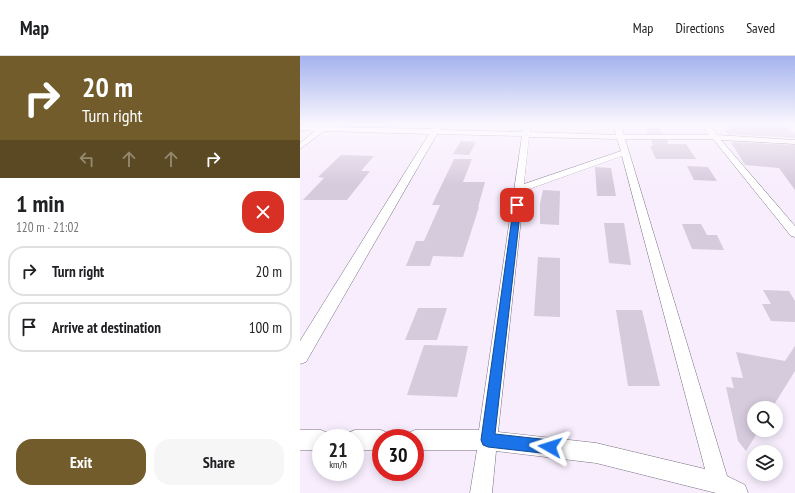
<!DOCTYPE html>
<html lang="en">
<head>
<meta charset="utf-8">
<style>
	body { margin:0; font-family:"PT Sans Narrow",sans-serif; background:#f6f6f6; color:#202124; height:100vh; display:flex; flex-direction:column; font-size:15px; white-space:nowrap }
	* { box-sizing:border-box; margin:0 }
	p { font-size:13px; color:#757577 }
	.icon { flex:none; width:22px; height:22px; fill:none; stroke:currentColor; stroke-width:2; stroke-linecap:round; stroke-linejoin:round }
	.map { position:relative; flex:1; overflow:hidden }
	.details { display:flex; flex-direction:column; background:#fff; width:300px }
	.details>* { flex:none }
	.banner { background:#725c2c; color:#fff; overflow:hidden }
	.buttons { position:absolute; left:447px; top:345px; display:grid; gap:8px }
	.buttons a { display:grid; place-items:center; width:36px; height:36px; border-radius:50%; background:#fff; box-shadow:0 2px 10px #0003; font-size:20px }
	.speed { position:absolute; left:12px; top:373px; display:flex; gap:8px; font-size:20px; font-weight:700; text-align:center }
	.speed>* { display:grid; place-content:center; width:52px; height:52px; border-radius:50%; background:#fff; box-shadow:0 2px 10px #0003; line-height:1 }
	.speed small { font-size:10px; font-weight:400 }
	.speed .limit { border:6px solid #d22; background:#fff; color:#111 }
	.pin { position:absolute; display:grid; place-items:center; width:34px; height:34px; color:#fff; margin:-17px; border-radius:8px; box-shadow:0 2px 6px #0006 }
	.me { position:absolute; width:44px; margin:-22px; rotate:276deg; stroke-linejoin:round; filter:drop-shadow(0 0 3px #0008) }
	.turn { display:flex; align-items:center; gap:14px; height:84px; padding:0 16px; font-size:18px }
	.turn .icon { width:52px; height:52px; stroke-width:2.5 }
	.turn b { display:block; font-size:28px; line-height:34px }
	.lanes { display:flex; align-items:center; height:38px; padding:0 16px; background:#0003; justify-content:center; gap:20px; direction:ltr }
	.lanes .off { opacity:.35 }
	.round { display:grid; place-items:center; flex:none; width:42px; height:42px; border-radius:16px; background:#f6f6f6 }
	.head { display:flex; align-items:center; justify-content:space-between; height:68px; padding:0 16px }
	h1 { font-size:24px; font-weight:700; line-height:30px }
	.button { display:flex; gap:8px; margin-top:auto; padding:8px 16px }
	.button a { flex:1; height:46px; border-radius:16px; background:#725c2c; color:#fff; font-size:16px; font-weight:700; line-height:46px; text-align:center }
	.button a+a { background:#f6f6f6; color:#202124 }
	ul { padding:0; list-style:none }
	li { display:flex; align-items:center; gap:12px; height:50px; margin:0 8px 6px; padding:0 8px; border:2px solid #e0e0e0; border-radius:16px }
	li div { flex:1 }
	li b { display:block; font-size:15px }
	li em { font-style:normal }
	header { display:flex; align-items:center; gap:24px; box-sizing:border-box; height:56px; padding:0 20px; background:#fff; border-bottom:1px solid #e0e0e0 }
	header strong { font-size:19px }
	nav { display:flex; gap:22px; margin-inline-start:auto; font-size:14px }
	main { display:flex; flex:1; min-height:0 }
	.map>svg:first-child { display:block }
	.building { fill:#d6cadd }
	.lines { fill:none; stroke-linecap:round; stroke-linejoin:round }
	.minor-casing { stroke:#786e7f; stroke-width:1 }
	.minor { fill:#fff; fill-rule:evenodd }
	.route { fill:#1a73e8; stroke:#114b97 }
</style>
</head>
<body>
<header>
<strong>Map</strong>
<nav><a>Map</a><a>Directions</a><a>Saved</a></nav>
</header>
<main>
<section class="details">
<div class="banner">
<div class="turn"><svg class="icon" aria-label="right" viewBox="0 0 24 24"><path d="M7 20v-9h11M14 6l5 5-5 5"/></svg><div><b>20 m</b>Turn right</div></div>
<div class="lanes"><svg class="icon off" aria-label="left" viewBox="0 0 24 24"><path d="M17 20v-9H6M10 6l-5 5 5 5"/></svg><svg class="icon off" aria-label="ahead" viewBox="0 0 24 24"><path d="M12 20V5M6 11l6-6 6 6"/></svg><svg class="icon off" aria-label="ahead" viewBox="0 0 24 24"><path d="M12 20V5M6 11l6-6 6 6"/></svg><svg class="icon" aria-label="right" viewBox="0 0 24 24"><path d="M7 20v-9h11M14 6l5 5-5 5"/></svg></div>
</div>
<div class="head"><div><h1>1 min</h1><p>120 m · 21:02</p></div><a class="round" style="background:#d93025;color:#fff"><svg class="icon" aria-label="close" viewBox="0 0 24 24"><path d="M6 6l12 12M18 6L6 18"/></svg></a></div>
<ul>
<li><svg class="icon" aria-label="right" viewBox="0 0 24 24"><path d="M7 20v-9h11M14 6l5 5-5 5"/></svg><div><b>Turn right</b></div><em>20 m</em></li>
<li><svg class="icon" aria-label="arrive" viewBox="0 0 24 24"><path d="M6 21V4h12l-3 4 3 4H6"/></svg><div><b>Arrive at destination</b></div><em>100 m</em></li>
</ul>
<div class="button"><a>Exit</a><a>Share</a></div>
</section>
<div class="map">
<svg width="495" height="437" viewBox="0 0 495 437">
	<rect width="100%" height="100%" fill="#f7edfd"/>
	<path class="building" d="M 429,68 L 484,68 L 495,78 L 495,82 L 427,78 L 424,73 L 429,74 Z
		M 346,71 L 360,72 L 363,78 L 348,78 Z
		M 351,84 L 367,84 L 368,88 L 386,88 L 396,103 L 356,103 L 350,90 L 353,90 Z
		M 161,85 L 176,86 L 169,99 L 153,98 Z
		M 431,86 L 495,89 L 495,134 L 479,112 L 445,109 Z
		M 41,99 L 74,100 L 61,115 L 70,115 L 47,144 L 3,144 L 24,122 L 18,121 Z
		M 154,103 L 172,103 L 163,126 L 185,126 L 178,151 L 179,151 L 163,201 L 133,200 L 130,210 L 106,210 L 116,185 L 124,185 L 140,149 L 132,149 Z
		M 387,110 L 408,111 L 417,125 L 394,124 Z
		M 295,111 L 311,112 L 316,140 L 297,140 Z
		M 243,134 L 260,135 L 259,169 L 240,168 L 240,148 Z
		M 304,167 L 324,167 L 331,209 L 309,207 Z
		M 382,168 L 401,168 L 407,179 L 417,179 L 424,194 L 392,193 Z
		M 238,201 L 260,202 L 260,261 L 234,260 Z
		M 463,234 L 489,235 L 495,245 L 495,266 L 471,265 L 462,248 L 471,248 Z
		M 118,252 L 147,252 L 137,284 L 105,284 Z
		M 316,254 L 342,254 L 360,330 L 328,330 Z
		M 124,289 L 168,290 L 157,341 L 107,339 Z
		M 495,290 L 495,315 L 472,352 L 454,352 L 454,374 L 459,374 L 446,395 L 438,385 L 426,331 L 434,332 L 431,321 L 443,322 L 436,296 L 485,305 Z"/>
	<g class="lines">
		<defs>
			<path id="minor" d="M 135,68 L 141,68 L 140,74 L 222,76 L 223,68 L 231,68 L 230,76 L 316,79 L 313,68 L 321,68 L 324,79 L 409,79 L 401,68 L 408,68 L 417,79 L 495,84 L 495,88 L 421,84 L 495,170 L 495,181 L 491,180 L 413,83 L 325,83 L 427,420 L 445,429 L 448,437 L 416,437 L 296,407 L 196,395 L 192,437 L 170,437 L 177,394 L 115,394 L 115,382 L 106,382 L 108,377 L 115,374 L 179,374 L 222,80 L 137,78 L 6,306 L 0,308 L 0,285 L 129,78 L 24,75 L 0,93 L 0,87 L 15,75 L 0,74 L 0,70 L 24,69 L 27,71 L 132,73 ZM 229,81 L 317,83 L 321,95 L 224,128 ZM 322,100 L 405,413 L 296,387 L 198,376 L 224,135 Z
				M 0,374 L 21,374 L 28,377 L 30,382 L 21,382 L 21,394 L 0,394 Z
				M 55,374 L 81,374 L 88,377 L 90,382 L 81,382 L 81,394 L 55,394 L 55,382 L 46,382 L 48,377 Z"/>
		</defs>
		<use href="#minor" class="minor-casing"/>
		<use href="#minor" class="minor"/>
	</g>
	<linearGradient id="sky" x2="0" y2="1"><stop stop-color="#a4b3ef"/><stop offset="0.53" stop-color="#fbf7fe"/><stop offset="1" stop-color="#fbf7fe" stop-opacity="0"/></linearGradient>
	<rect width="495" height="129" fill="url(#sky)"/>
	<path class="route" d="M 214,147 L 221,149 L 195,378 L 250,384 L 255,386 L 257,391 L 255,396 L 250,398 L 188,391 L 183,389 L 181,384 Z"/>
</svg>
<div class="buttons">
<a><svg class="icon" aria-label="search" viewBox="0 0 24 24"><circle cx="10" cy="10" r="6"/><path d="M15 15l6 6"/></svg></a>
<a><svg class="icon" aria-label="layers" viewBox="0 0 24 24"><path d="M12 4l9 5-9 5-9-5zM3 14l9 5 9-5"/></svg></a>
</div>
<div class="speed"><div>21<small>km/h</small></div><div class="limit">30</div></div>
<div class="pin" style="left:217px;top:149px;background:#d93025"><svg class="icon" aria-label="arrive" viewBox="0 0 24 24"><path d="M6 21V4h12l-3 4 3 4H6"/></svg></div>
<svg class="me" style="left:250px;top:391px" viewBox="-20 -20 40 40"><path d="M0-17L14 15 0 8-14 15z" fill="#1a73e8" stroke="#fff" stroke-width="4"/></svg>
</div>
</main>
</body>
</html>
